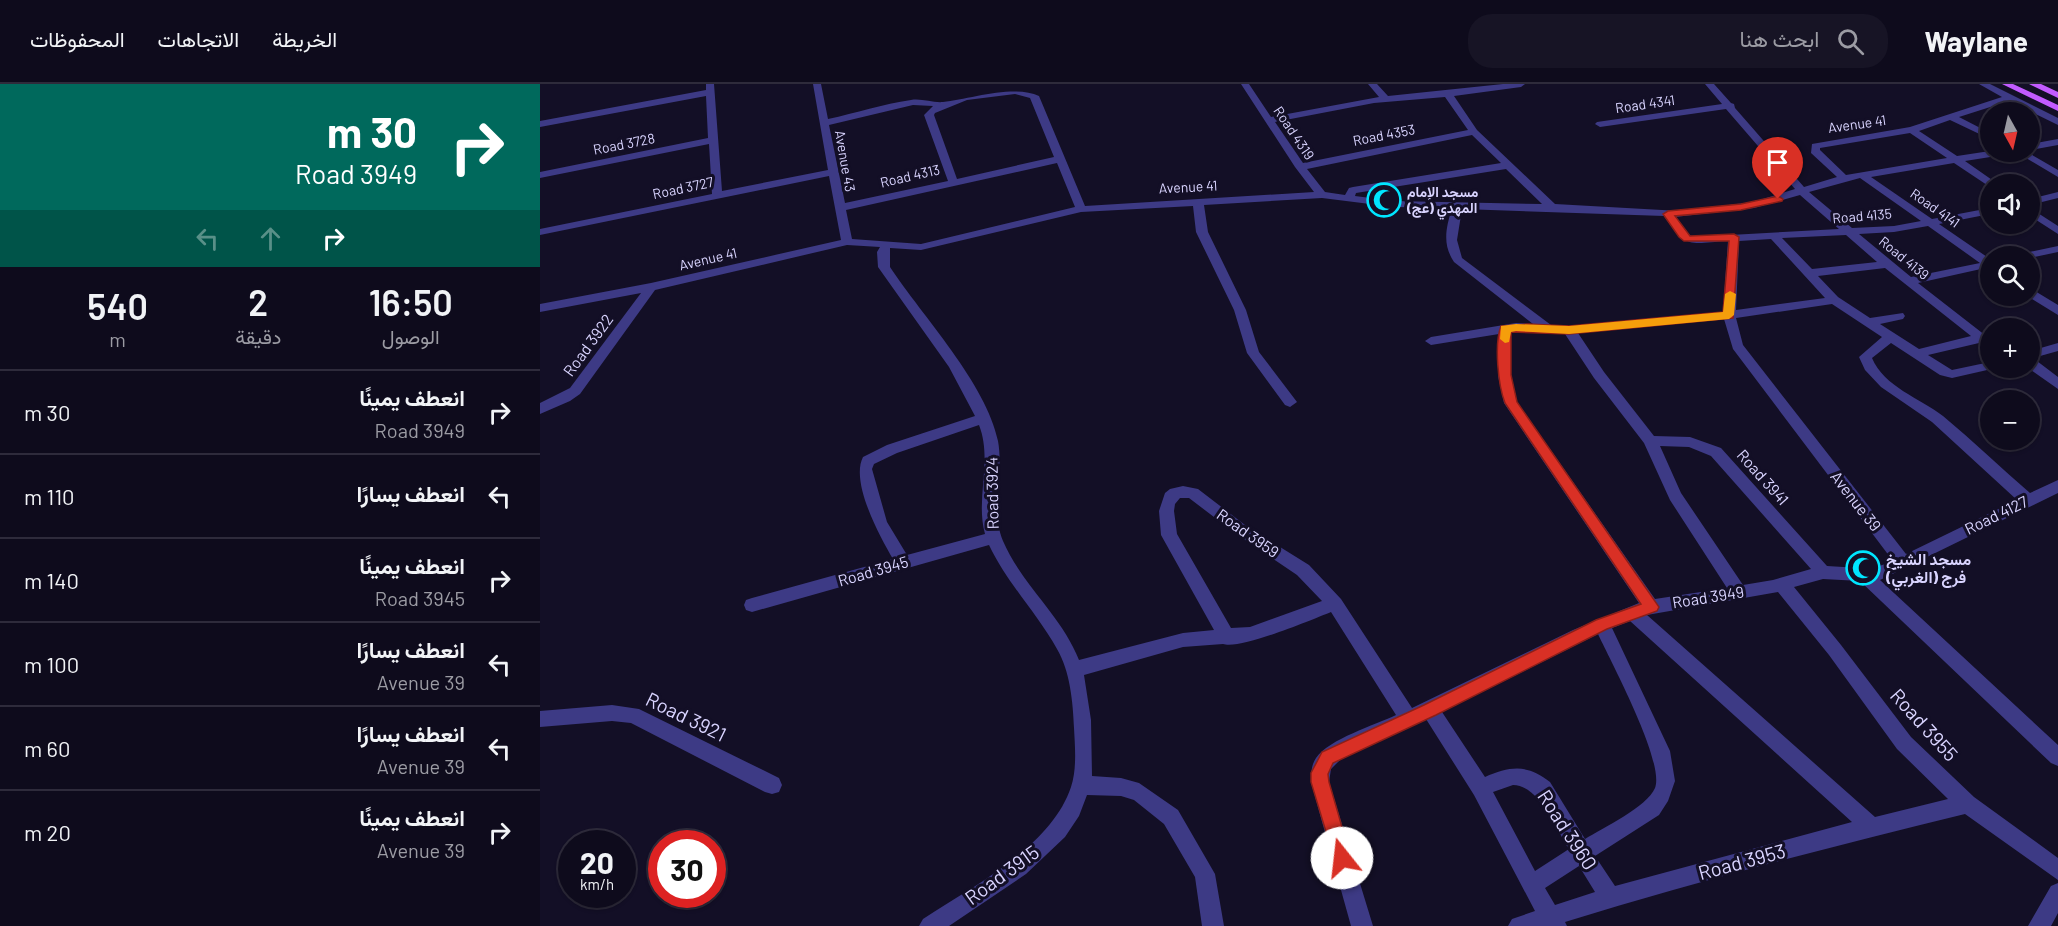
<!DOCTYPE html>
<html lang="ar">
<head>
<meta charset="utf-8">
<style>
	body { margin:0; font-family:Barlow,Vazirmatn,sans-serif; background:#171425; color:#f1f3f6; direction:rtl; height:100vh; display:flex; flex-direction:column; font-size:22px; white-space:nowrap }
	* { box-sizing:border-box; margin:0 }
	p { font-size:20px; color:#9b9ba3 }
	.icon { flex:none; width:33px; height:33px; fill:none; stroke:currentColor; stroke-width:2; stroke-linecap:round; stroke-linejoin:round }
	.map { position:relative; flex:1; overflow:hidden; direction:ltr }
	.panel { display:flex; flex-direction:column; background:#0e0b1c; width:540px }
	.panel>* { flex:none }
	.hud { background:#00695c; color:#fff; overflow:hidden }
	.needle { width:39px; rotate:172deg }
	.fabs { position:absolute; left:1440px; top:18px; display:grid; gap:12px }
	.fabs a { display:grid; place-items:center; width:60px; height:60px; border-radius:50%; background:#0e0b1c; box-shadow:0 2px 4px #0004,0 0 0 2px #2e2b3b; font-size:30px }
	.speed { position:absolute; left:18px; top:746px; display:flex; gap:12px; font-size:30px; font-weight:700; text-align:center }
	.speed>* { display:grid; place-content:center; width:78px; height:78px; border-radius:50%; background:#0e0b1c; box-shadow:0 2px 4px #0004,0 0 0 2px #2e2b3b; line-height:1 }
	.speed small { font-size:15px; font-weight:400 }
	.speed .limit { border:9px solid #d22; background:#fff; color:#111 }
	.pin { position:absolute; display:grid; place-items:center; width:51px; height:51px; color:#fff; margin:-62px -26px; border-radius:50% 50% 50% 0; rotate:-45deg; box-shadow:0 0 6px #0007 }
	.pin .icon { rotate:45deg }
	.me { position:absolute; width:66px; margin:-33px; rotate:344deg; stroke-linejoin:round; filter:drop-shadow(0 0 4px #0008) }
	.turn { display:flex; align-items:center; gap:21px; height:126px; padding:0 24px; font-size:27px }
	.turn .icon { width:78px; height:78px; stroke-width:2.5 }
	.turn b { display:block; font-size:42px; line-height:51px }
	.lanes { display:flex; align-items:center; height:57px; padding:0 24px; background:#0003; justify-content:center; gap:30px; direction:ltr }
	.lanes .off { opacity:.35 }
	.eta { display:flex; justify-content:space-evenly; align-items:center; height:102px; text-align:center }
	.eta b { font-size:36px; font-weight:600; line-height:42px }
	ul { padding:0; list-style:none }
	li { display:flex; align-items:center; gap:18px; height:84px; padding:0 24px; border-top:2px solid #2e2b3b }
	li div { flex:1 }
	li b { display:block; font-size:22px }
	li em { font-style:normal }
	header { display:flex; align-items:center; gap:36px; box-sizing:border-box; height:84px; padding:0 30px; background:#0e0b1c; border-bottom:2px solid #2e2b3b }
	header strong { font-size:28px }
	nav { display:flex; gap:33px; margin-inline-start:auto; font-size:21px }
	.search { width:420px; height:54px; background:#171425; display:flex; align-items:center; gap:15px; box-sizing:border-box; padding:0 21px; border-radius:24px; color:#9b9ba3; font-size:22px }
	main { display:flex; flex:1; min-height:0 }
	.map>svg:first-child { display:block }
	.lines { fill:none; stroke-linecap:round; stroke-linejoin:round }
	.minor { fill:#3d3a85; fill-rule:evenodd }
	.primary { fill:#c25bff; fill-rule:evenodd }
	.route { fill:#d93025; stroke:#8d1f18; stroke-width:1.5 }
	.slow { fill:#f59e0b }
	.labels { text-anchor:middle; stroke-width:6; stroke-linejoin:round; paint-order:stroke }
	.far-street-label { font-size:14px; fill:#d9d4ff; stroke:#130f26 }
	.far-poi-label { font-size:14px; font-weight:bold; fill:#d9d4ff; stroke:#130f26; text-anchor:start }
	.street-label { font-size:16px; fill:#d9d4ff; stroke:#130f26 }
	.poi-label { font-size:16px; font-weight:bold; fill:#d9d4ff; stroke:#130f26; text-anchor:start }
	.near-street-label { font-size:20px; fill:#d9d4ff; stroke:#130f26 }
</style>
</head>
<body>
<header>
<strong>Waylane</strong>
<div class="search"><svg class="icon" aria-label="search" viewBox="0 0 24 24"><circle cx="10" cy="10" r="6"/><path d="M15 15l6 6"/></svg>ابحث هنا</div>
<nav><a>الخريطة</a><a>الاتجاهات</a><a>المحفوظات</a></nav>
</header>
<main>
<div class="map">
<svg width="1518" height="842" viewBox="0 0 1518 842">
	<rect width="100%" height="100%" fill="#130f26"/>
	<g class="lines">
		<path class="minor" d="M 166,0 L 174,0 L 182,107 L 288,86 L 273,0 L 281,0 L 288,35 C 316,29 343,20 371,16 C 381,14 393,19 403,18 C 429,15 475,0 499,12 L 545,122 L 774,108 L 755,83 L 701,0 L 709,0 L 731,33 L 839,13 L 828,0 L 837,0 L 848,12 L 963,0 L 985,0 L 981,3 L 914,12 L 937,46 L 1015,120 L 1140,127 L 1213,118 L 1255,105 L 1186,25 L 1060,43 L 1055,40 L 1057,38 L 1182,20 L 1165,0 L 1174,0 L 1191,19 L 1194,20 L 1195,24 L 1264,103 L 1297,93 L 1271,69 L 1272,60 L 1370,43 L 1462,13 L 1439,0 L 1450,0 L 1518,34 L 1518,41 L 1469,17 L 1419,33 L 1450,49 L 1450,55 L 1410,36 L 1379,47 L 1417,72 L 1450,67 L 1468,68 L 1463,71 L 1425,77 L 1455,98 L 1456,100 L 1450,100 L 1450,103 L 1414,79 L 1331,93 L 1392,135 L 1450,124 L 1450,130 L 1399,140 L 1450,175 L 1450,183 L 1378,199 L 1450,255 L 1450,265 L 1439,259 L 1388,271 L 1412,286 L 1450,278 L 1450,284 L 1456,284 L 1412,294 L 1400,291 L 1351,259 L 1332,274 C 1344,303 1380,314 1403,332 C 1433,357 1461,384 1490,409 L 1518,396 L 1518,409 L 1340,496 L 1518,661 L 1518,682 L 1511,679 L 1320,497 L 1283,495 L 1254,503 L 1301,561 L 1371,653 L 1434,713 L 1518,774 L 1518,796 L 1425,730 C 1291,763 1157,797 1025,838 L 1027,842 L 968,842 L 972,835 L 995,827 L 934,711 L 886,635 L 801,675 L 791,685 L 789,698 L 833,842 L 811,842 L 771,698 C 771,691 771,681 776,674 C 789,655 835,641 856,631 L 791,528 C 771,536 700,566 683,560 L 643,563 L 544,591 L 551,636 L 552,692 L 581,694 L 599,699 L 638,726 L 675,790 L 684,842 L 662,842 L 655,793 L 624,740 L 594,716 L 581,712 L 547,711 L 539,732 L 525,753 L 486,790 L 409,842 L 379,842 L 383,835 C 433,802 511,763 531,703 C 537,685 535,663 534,644 C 533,618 530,587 517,565 C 497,529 467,499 449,461 L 212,528 L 206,526 L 204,521 L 206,516 L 212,514 L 353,475 C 340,453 310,398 323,373 L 347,361 L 435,332 L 409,283 L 338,183 L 337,168 L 340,163 L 307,161 L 115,206 L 40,310 L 30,317 L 0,330 L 0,319 L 30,304 L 101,209 L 0,228 L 0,220 L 111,199 L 301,156 L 289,92 L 0,151 L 0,145 L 172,110 L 169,60 L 0,94 L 0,88 L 168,54 L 166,12 L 0,43 L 0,37 L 166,6 ZM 475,10 L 490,14 L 514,73 L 417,95 L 394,31 L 395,29 L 427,16 ZM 905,13 L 928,46 L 763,79 L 735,38 L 834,19 ZM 373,21 L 393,22 L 384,31 L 408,97 L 305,119 L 289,41 ZM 1370,49 L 1407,74 L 1306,91 L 1280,66 L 1280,64 ZM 932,51 L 961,79 L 813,103 L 809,104 L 805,111 L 785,108 L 767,85 ZM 517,79 L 535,123 L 381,160 L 312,155 L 306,126 ZM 966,85 L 1002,120 L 854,117 L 815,112 L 816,109 ZM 1320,94 L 1381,137 L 1354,142 L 1312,144 L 1269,108 ZM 1260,111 L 1299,145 L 1154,153 L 1146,149 L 1135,133 L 1214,124 ZM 782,114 L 854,123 L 912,124 C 906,144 902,160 914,178 L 993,240 L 976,239 L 891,253 L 885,257 L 891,261 L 959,250 L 958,292 L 964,319 L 1099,519 L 1033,546 L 872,624 L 801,515 L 769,481 L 705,441 L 658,405 L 643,402 L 630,405 L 625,409 L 619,427 L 621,451 L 674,546 L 643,549 L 539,576 C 522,532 482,501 463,457 C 450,426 464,390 458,357 C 446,299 383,233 350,183 L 350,164 L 381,166 L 541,128 L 653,122 L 656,148 L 694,226 L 707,269 L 745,321 L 750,323 L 757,318 L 719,268 L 706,226 L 668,148 L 664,121 ZM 922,125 L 1124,132 C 1147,166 1150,159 1188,157 L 1183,228 L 1029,242 L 1011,241 L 922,174 L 917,156 ZM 1388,142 L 1440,179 L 1371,193 L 1319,150 L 1354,148 ZM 1306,151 L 1337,178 L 1272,185 L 1242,154 ZM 1231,155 L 1285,214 L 1196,226 L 1199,157 ZM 1345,184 L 1431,252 L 1379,265 L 1340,240 L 1363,235 L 1365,232 L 1363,229 L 1330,234 L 1298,213 L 1278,192 ZM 1292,220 L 1342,253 L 1319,273 L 1325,286 L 1341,303 L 1392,338 L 1477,416 L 1366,470 L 1203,261 L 1196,234 ZM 1184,235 L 1193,265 L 1353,477 C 1332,487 1310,483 1287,482 L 1181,364 L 1150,353 L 1114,352 L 1064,288 L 1038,249 ZM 976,247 L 1025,250 L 1054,294 L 1104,359 L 1130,416 L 1187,504 L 1115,515 L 977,318 L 971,292 L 971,248 ZM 439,341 C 453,377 435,414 445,450 L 367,471 L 347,438 L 332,385 L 334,380 L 357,369 ZM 1120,362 L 1149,363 L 1171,372 L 1271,485 L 1233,496 L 1203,501 L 1141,409 ZM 640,414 L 649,414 L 695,449 L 757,491 L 782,517 L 710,543 L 691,544 L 637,450 L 634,427 L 635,420 ZM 1238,508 L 1289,571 L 1357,665 L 1408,715 L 1335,733 L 1107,531 ZM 1090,537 L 1312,738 L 1075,802 L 1055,772 L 1119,731 L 1128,717 L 1135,697 L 1130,667 L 1072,544 ZM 1058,550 C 1071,578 1125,678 1115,704 C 1107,723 1063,744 1045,755 L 1010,698 C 988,680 970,682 945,693 L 902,628 ZM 973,701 C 999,701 1016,745 1029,765 L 995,787 L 953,708 ZM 1039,782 L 1055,808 L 1015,821 L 1005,804 Z
			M 1518,55 L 1518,61 L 1490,66 L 1490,60 Z
			M 1476,68 L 1487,68 L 1518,86 L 1518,93 Z
			M 1518,108 L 1518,114 L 1490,121 L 1490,115 Z
			M 1490,124 L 1518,142 L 1518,150 L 1490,132 Z
			M 1518,162 L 1518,168 L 1490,174 L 1478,172 L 1480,170 Z
			M 1490,204 L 1518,221 L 1518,231 L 1487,212 L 1490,212 Z
			M 1518,259 L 1518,267 L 1493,274 L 1518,293 L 1518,305 L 1488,284 L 1490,267 Z
			M 72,621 L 99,625 L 239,694 L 242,701 L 239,708 L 232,710 L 225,708 L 91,639 L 72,637 L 0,643 L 0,627 Z
			M 1518,799 L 1518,829 L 1511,842 L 1488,842 L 1511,802 Z"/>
		<path class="primary" d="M 1462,0 L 1473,0 L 1518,21 L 1518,27 Z
			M 1489,0 L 1501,0 L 1518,8 L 1518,14 Z"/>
	</g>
	<path class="route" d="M 1238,112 L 1243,115 L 1242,117 L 1201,126 L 1135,132 L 1150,152 L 1194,150 L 1199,153 L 1193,234 L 1029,250 L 971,248 L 971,291 L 977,318 L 1119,523 L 1117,527 L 1067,545 L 896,631 L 793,679 L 788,690 L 789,698 L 811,774 L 809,781 L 802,783 L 796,781 L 771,698 L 771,689 L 782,668 L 884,621 L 1056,536 L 1101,520 L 965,319 C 958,301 954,260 961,242 L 988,240 L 1029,242 L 1183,228 L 1189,157 L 1144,157 L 1139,153 L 1123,130 L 1128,127 L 1201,120 Z"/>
	<path class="slow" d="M 1190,207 L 1196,210 L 1194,231 L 1189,235 L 1029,250 L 976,247 L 971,248 L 969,258 L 965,259 L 960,255 L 961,242 L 976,240 L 1029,242 L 1183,228 L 1185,210 Z"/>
	<defs>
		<symbol id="mosque-ring" viewBox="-11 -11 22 22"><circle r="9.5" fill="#130f26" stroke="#00e5ff" stroke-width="1.5"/><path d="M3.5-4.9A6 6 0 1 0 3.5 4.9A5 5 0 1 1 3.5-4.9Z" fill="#00e5ff"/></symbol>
	</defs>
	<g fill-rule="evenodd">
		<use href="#mosque-ring" x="825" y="97" width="38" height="38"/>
		<use href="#mosque-ring" x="1304" y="465" width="38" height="38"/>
	</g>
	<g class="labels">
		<g class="far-street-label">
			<text transform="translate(1105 20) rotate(-8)" y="5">Road 4341</text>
			<text transform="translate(1317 40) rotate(-8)" y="5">Avenue 41</text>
			<text transform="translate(754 49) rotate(56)" y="5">Road 4319</text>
			<text transform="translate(844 51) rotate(-11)" y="5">Road 4353</text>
			<text transform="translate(84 60) rotate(-11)" y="5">Road 3728</text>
			<text transform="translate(305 77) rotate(80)" y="5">Avenue 43</text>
			<text transform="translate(370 92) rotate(-13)" y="5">Road 4313</text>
			<text transform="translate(648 103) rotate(-3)" y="5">Avenue 41</text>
			<text transform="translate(143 104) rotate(-12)" y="5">Road 3727</text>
			<text transform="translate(1395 124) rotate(35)" y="5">Road 4141</text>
			<text transform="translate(1322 132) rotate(-5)" y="5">Road 4135</text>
			<text transform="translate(1364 174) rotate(39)" y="5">Road 4139</text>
			<text transform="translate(168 175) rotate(-13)" y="5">Avenue 41</text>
		</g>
		<g class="far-poi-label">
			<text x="867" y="113">مسجد الإمام<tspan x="867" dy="16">المهدي (عج)</tspan></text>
		</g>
		<g class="street-label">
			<text transform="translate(48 261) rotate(-54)" y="6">Road 3922</text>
			<text transform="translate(1223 393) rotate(48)" y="6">Road 3941</text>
			<text transform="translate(452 409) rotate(-91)" y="6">Road 3924</text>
			<text transform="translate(1316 417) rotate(52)" y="6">Avenue 39</text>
			<text transform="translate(1456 431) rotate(-26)" y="6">Road 4127</text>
			<text transform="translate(708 449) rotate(35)" y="6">Road 3959</text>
			<text transform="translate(333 487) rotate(-16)" y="6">Road 3945</text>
			<text transform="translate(1168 513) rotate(-9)" y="6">Road 3949</text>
		</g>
		<g class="poi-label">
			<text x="1346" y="481">مسجد الشيخ<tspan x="1346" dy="18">فرج (الغربي)</tspan></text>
		</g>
		<g class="near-street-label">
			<text transform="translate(146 633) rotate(26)" y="7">Road 3921</text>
			<text transform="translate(1384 641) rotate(48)" y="7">Road 3955</text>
			<text transform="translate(1027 746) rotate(57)" y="7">Road 3960</text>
			<text transform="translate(1202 778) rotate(-15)" y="7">Road 3953</text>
			<text transform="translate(462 791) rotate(-36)" y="7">Road 3915</text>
		</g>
	</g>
</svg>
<div class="fabs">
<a><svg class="needle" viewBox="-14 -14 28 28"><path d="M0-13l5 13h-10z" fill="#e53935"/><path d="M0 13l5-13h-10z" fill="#9b9ba3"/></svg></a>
<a><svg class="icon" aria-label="sound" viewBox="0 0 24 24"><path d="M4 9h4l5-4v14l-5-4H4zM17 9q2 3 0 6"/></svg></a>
<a><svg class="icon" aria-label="search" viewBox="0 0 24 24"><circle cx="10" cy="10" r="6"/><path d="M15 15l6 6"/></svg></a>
<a>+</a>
<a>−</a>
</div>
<div class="speed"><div>20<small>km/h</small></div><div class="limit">30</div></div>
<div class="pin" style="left:1238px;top:115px;background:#d93025"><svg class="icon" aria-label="arrive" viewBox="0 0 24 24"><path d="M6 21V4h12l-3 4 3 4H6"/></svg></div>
<svg class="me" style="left:802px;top:774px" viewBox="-20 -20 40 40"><circle r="19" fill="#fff"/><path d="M0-13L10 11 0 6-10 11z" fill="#d93025"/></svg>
</div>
<section class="panel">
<div class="hud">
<div class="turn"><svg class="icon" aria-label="right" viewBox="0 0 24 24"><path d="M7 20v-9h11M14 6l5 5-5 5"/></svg><div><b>30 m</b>Road 3949</div></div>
<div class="lanes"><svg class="icon off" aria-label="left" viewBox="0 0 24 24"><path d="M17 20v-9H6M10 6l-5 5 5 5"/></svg><svg class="icon off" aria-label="ahead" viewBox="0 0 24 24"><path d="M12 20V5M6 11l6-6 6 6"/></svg><svg class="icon" aria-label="right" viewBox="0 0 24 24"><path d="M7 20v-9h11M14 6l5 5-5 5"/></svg></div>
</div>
<div class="eta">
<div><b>16:50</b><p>الوصول</p></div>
<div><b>2</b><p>دقيقة</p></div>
<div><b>540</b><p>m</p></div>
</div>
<ul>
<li><svg class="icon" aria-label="right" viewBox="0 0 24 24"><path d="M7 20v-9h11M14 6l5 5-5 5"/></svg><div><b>انعطف يمينًا</b><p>Road 3949</p></div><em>30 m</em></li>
<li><svg class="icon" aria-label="left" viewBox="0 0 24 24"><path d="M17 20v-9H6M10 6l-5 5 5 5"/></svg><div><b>انعطف يسارًا</b></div><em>110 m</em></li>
<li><svg class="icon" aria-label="right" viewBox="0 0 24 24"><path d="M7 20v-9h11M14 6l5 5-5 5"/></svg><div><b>انعطف يمينًا</b><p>Road 3945</p></div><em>140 m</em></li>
<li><svg class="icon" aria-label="left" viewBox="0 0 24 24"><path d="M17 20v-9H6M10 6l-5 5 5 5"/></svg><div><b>انعطف يسارًا</b><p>Avenue 39</p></div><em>100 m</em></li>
<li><svg class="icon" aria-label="left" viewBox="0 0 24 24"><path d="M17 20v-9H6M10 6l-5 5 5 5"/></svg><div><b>انعطف يسارًا</b><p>Avenue 39</p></div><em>60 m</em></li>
<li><svg class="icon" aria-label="right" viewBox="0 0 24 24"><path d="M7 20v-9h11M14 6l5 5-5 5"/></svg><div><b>انعطف يمينًا</b><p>Avenue 39</p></div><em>20 m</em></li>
</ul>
</section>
</main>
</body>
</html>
